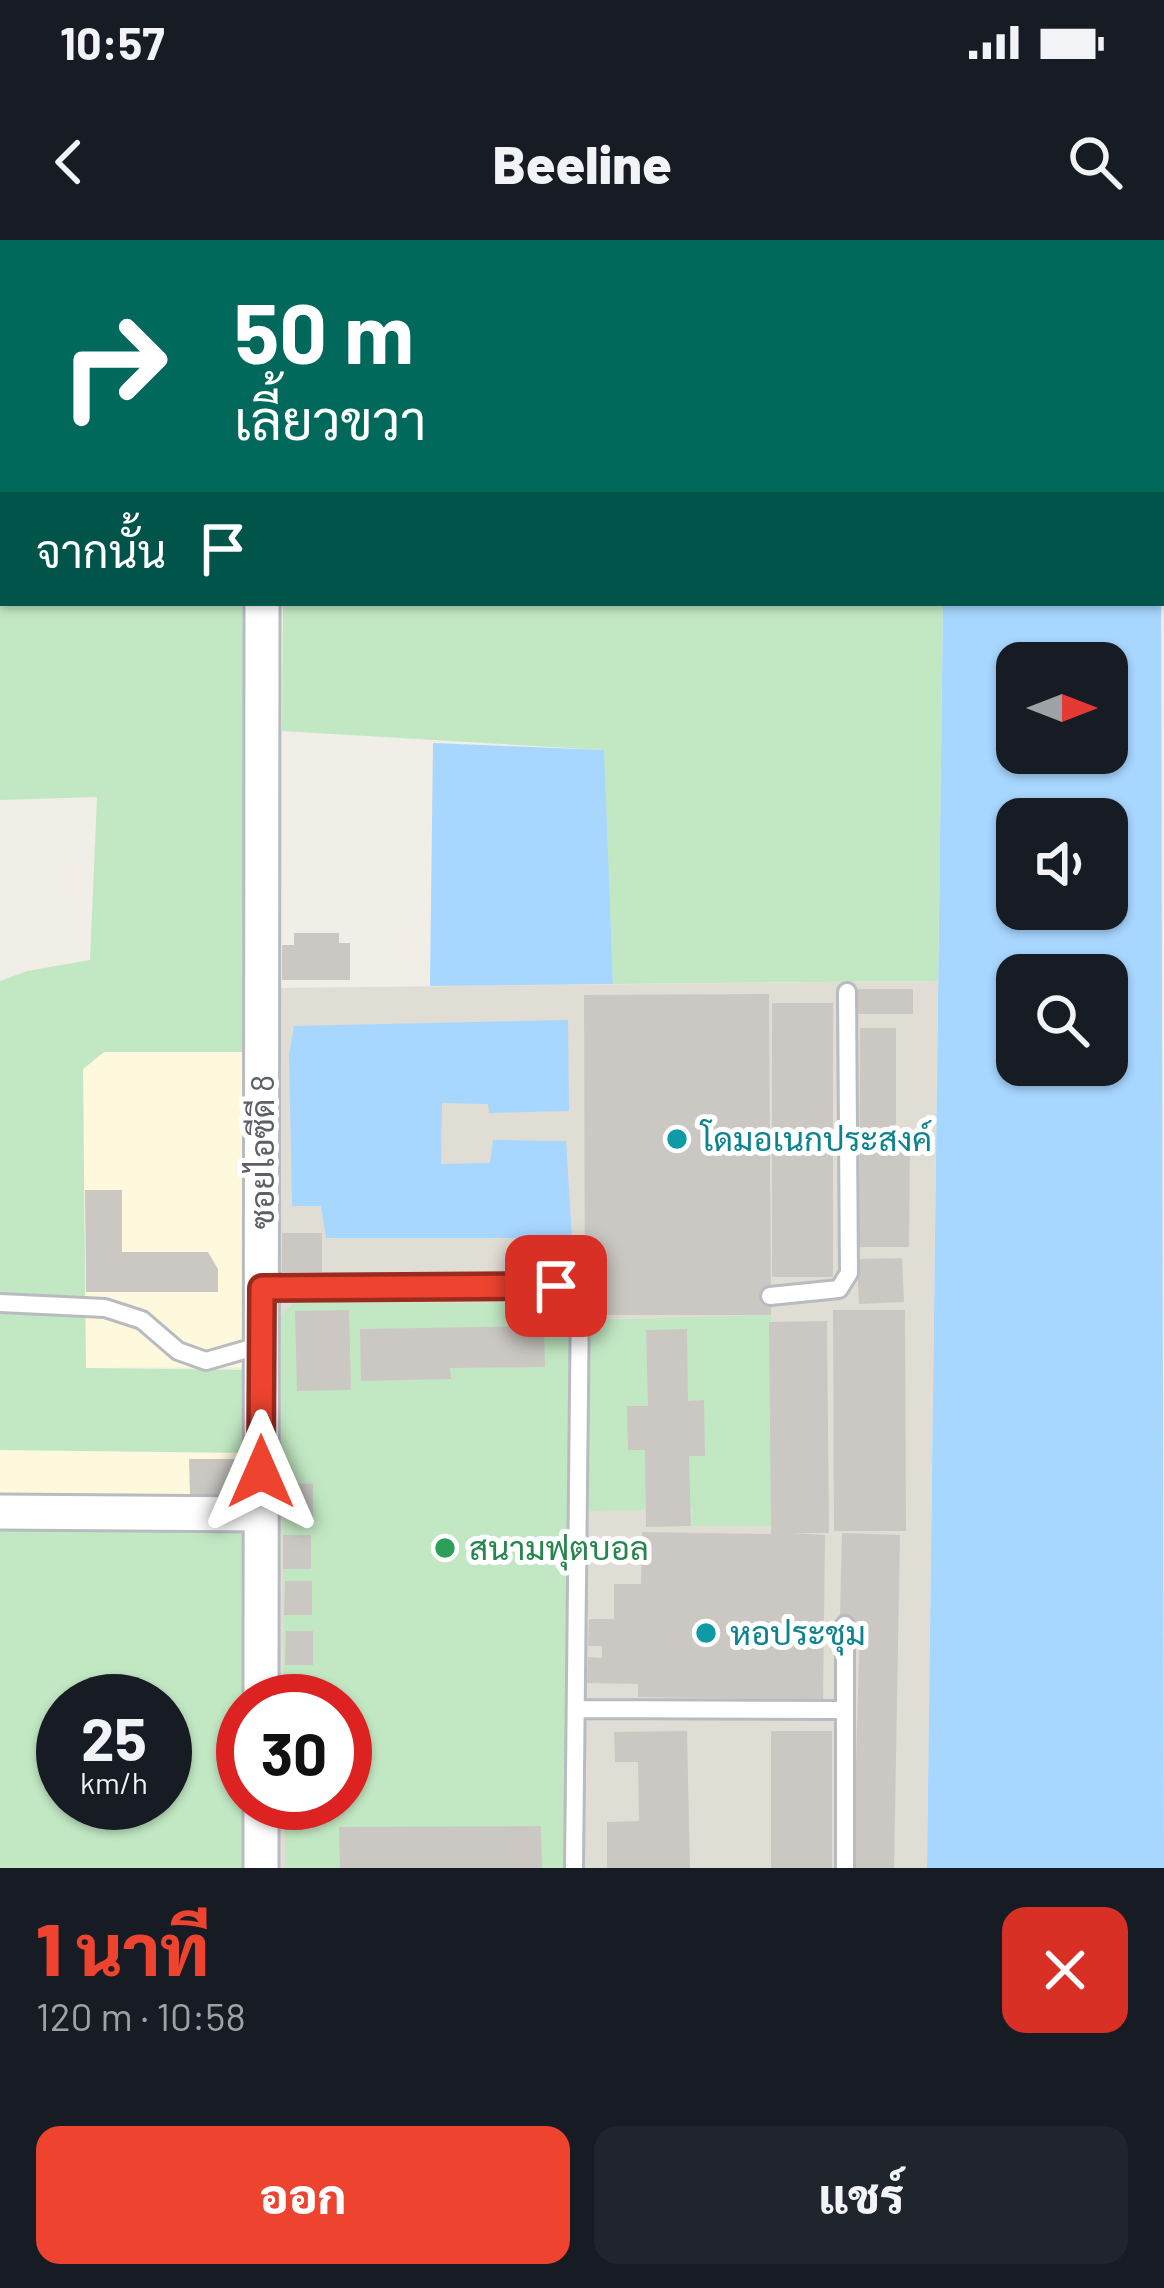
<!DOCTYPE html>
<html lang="th">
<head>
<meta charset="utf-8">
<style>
	body { margin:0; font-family:Barlow,Sarabun,sans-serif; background:#20242c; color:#f1f3f6; height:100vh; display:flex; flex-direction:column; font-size:45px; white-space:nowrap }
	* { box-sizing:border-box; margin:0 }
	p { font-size:39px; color:#9ea1a6 }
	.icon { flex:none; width:66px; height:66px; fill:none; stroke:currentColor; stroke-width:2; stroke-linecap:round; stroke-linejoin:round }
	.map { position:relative; height:1628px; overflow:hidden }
	.drawer { display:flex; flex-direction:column; background:#171b24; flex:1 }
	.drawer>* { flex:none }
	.guide { position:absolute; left:0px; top:0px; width:1164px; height:366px; box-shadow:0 3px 9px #0004; background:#00695c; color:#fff; overflow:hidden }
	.needle { width:78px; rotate:90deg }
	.controls { position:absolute; left:996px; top:402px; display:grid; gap:24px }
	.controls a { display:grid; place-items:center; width:132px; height:132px; border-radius:24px; background:#171b24; box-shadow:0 3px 9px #0004; font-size:60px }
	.speed { position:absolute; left:36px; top:1434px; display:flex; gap:24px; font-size:60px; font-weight:700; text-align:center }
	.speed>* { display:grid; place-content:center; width:156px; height:156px; border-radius:50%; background:#171b24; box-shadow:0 3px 9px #0004; line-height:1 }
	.speed small { font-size:30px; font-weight:400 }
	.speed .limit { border:18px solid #d22; background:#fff; color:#111 }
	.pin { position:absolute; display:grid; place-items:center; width:102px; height:102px; color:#fff; margin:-51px; border-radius:24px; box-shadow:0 6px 18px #0006 }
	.me { position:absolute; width:132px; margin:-66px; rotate:0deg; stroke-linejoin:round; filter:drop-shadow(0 0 9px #0008) }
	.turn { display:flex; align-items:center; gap:42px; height:252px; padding:0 36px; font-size:54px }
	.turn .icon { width:156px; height:156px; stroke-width:2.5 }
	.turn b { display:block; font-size:84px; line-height:102px }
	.then { display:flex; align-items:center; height:114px; padding:0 36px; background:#0003; gap:24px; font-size:45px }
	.round { display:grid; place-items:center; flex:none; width:126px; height:126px; border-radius:24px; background:#20242c }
	.head { display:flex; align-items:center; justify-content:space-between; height:204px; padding:0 36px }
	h1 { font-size:72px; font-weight:800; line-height:90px; color:#ed432f }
	.action { display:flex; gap:24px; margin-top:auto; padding:24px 36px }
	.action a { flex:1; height:138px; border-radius:24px; background:#ed432f; color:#fff; font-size:48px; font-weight:800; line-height:138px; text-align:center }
	.action a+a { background:#20242c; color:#f1f3f6 }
	.status { display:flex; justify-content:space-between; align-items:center; height:84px; padding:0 60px; background:#171b24; direction:ltr }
	.status svg { height:33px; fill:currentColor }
	header { display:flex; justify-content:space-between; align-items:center; height:156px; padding:0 36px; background:#171b24; font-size:54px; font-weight:800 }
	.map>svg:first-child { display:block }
	.commercial { fill:#fef8dc }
	.education { fill:#e0ddd4 }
	.green { fill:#c2e8c3; fill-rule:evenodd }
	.water { fill:#a7d6ff; fill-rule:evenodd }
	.building { fill:#cbc8c3 }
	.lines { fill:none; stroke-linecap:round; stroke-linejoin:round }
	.service-casing { stroke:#b8bbc0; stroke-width:22 }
	.minor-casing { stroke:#b8bbc0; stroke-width:39 }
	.service { stroke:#fff; stroke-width:16 }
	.minor { stroke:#fff; stroke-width:33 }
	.route-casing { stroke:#9a2c1f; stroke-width:30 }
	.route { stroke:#ed432f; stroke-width:21 }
	.culture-dot { fill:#0f9aa8; stroke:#fff; stroke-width:4.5 }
	.leisure-dot { fill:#2e9e5b; stroke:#fff; stroke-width:4.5 }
	.labels { text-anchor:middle; stroke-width:10; stroke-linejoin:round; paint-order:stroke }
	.culture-label { font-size:33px; fill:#0d838f; stroke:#fff; text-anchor:start }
	.street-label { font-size:33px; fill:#5d6166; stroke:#fff }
	.leisure-label { font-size:33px; fill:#27864d; stroke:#fff; text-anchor:start }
</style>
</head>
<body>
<div class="status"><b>10:57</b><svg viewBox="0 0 49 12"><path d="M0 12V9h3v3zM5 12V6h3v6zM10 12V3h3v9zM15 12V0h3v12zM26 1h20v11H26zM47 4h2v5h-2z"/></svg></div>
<header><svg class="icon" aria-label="back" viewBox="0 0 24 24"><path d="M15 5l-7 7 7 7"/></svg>Beeline<svg class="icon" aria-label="search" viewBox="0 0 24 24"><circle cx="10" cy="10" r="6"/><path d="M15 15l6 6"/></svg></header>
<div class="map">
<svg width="1164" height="1628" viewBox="0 0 1164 1628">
	<rect width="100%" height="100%" fill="#f0eee6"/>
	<path class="commercial" d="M 104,812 L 247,812 L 256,1127 L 85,1128 L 83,829 Z
		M 0,1210 L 250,1213 L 247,1263 L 0,1264 Z"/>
	<path class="education" d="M 938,741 L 927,1628 L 267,1628 L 267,1563 L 345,1563 L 345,1461 L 268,1461 L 273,748 Z"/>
	<path class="green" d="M 0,233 L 3,363 L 245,363 L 247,812 L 104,812 L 83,829 L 86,1128 L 250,1130 L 250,1213 L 0,1210 L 0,741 L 27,731 L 90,720 L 97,557 L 0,560 Z
		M 283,363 L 943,363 L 938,741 L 613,744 L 603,510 L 282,491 Z
		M 294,1063 L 571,1063 L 564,1628 L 285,1628 L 285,1563 L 345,1563 L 345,1461 L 284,1461 L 281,1075 Z
		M 771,1075 L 775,1286 L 691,1286 L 693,1269 L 589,1271 L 586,1080 Z
		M 0,1283 L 251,1285 L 251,1461 L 243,1461 L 243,1563 L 251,1563 L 251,1628 L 0,1628 ZM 63,1461 L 165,1461 L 165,1563 L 63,1563 Z"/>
	<path class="water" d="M 1161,331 L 1164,1628 L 927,1628 L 943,363 L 1161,363 ZM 1017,423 L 1107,423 L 1107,513 L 1017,513 ZM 1017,579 L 1107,579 L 1107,669 L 1017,669 ZM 1017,735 L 1107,735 L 1107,825 L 1017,825 Z
		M 433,503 L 604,510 L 613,744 L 430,746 Z
		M 568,780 L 569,871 L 489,873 L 488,864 L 442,863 L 441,924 L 490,923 L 493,900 L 566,901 L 572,998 L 326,998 L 321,966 L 292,966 L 289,815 L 294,786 Z"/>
	<path class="building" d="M 294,693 L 339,693 L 339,703 L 350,703 L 350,740 L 282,740 L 282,705 L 294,705 Z
		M 851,749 L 913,749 L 913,774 L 851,774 Z
		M 769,754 L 771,1075 L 585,1075 L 584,755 Z
		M 772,763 L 833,763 L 833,1037 L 772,1037 Z
		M 860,788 L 896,788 L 896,902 L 910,902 L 909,1007 L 859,1007 Z
		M 85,950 L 122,950 L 122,1012 L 208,1012 L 218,1029 L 218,1052 L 86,1052 Z
		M 282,993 L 322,993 L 322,1032 L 282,1032 Z
		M 902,1018 L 904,1062 L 859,1064 L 857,1019 Z
		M 349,1070 L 351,1150 L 297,1151 L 295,1071 Z
		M 833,1070 L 905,1070 L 906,1291 L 834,1291 Z
		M 827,1081 L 829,1293 L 793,1293 L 825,1295 L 823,1460 L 638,1457 L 638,1444 L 587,1443 L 588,1417 L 602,1418 L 602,1406 L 588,1406 L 589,1379 L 614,1379 L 614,1344 L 641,1344 L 642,1292 L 771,1294 L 769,1082 Z
		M 544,1086 L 545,1127 L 450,1128 L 451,1139 L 361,1141 L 360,1089 Z
		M 687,1089 L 688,1161 L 704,1160 L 705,1216 L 689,1216 L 691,1286 L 646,1287 L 645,1210 L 628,1210 L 627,1166 L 648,1166 L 646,1090 Z
		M 189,1219 L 235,1219 L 235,1255 L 190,1256 Z
		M 286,1243 L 313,1244 L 313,1278 L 286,1278 Z
		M 842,1293 L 900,1295 L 894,1628 L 853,1628 L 860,1382 L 840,1376 Z
		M 283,1295 L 311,1295 L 311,1329 L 283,1329 Z
		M 285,1341 L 312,1341 L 312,1375 L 284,1375 Z
		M 286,1391 L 313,1391 L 313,1425 L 285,1425 Z
		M 284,1439 L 311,1439 L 311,1461 L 284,1461 Z
		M 687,1491 L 690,1628 L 607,1628 L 607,1582 L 639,1581 L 638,1522 L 615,1522 L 614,1492 Z
		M 771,1491 L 832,1491 L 832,1628 L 771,1628 Z
		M 541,1586 L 542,1628 L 340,1628 L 339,1587 Z"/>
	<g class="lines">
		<defs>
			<path id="service" d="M 262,1048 L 556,1046 L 575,1050 L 580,1056 L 574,1628
				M 770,1056 L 839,1049 L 849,1033 L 847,752
				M 0,1063 L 105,1068 L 142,1080 L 178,1111 L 206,1121 L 262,1105
				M 845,1385 L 845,1470
				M 578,1469 L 845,1470 L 845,1628"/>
			<path id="minor" d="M 264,3 L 264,0
				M 400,3 L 400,0
				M 568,3 L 568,0
				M 822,3 L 822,0
				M 0,143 L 3,143
				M 1161,155 L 1164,155
				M 0,1272 L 261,1274
				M 261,1461 L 262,363
				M 261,1628 L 261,1563"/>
		</defs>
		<use href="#service" class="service-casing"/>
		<use href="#minor" class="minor-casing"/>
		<use href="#service" class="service"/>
		<use href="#minor" class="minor"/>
	</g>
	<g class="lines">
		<defs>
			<path id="route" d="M 261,1232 L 262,1048 L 556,1046"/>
		</defs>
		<use href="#route" class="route-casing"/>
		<use href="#route" class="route"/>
	</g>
	<g class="culture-dot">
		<circle cx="677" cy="899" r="12"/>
		<circle cx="706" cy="1393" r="12"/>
	</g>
	<circle class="leisure-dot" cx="445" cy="1308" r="12"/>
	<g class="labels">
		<g class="culture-label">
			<text x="701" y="911">โดมอเนกประสงค์</text>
			<text x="730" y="1405">หอประชุม</text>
		</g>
		<g class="street-label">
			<text transform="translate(262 912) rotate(-90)" y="12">ซอยไอซีดี 8</text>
		</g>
		<g class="leisure-label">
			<text x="469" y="1320">สนามฟุตบอล</text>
		</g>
	</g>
</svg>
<div class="controls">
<a><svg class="needle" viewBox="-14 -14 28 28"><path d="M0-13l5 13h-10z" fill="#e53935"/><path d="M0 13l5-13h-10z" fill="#9ea1a6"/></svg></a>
<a><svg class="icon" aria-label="sound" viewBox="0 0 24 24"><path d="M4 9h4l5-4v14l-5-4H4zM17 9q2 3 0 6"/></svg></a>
<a><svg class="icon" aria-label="search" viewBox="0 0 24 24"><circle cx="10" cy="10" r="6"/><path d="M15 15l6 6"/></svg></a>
</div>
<div class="speed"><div>25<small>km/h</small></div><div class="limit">30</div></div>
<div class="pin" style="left:556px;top:1046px;background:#d93025"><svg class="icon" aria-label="arrive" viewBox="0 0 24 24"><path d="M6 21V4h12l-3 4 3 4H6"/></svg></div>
<svg class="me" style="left:261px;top:1232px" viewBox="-20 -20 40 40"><path d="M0-17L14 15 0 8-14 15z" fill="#ed432f" stroke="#fff" stroke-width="4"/></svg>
<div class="guide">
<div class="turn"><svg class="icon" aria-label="right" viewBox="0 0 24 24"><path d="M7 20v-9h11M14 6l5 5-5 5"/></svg><div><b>50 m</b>เลี้ยวขวา</div></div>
<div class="then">จากนั้น<svg class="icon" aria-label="arrive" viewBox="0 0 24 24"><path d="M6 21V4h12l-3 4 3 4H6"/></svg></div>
</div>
</div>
<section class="drawer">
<div class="head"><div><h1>1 นาที</h1><p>120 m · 10:58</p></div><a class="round" style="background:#d93025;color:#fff"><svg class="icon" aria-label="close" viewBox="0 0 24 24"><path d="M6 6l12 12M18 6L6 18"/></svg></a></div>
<div class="action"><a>ออก</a><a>แชร์</a></div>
</section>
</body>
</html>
